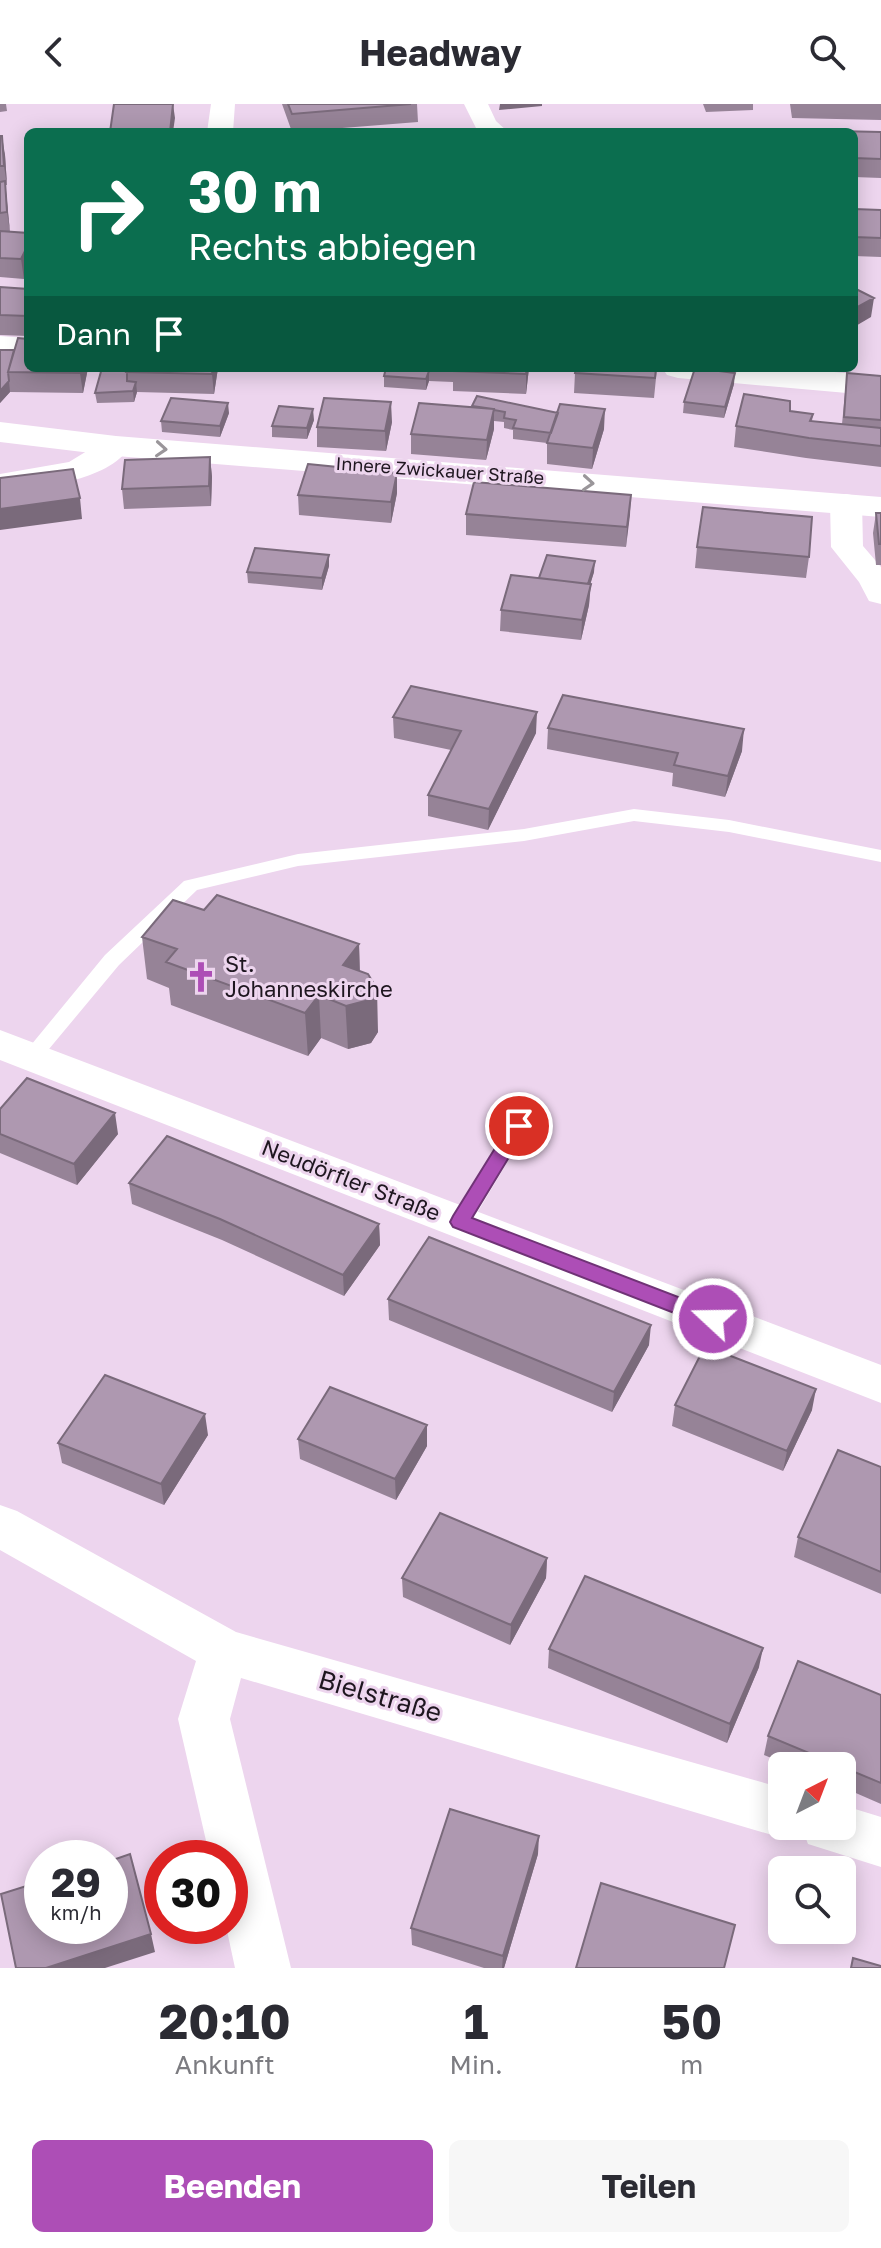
<!DOCTYPE html>
<html lang="de">
<head>
<meta charset="utf-8">
<style>
	body { margin:0; font-family:"Golos Text",sans-serif; background:#f7f7f7; color:#2b2b33; height:100vh; display:flex; flex-direction:column; font-size:30px; white-space:nowrap }
	* { box-sizing:border-box; margin:0 }
	p { font-size:26px; color:#7c7c81 }
	.icon { flex:none; width:44px; height:44px; fill:none; stroke:currentColor; stroke-width:2; stroke-linecap:round; stroke-linejoin:round }
	.map { position:relative; height:1864px; overflow:hidden }
	.side { display:flex; flex-direction:column; background:#fff; flex:1 }
	.side>* { flex:none }
	.guide { position:absolute; left:24px; top:24px; width:834px; height:244px; border-radius:12px; box-shadow:0 4px 20px #0003; background:#0b6e4f; color:#fff; overflow:hidden }
	.needle { width:52px; rotate:42deg }
	.controls { position:absolute; left:768px; top:1648px; display:grid; gap:16px }
	.controls a { display:grid; place-items:center; width:88px; height:88px; border-radius:12px; background:#fff; box-shadow:0 4px 20px #0003; font-size:40px }
	.speed { position:absolute; left:24px; top:1736px; display:flex; gap:16px; font-size:40px; font-weight:700; text-align:center }
	.speed>* { display:grid; place-content:center; width:104px; height:104px; border-radius:50%; background:#fff; box-shadow:0 4px 20px #0003; line-height:1 }
	.speed small { font-size:20px; font-weight:400 }
	.speed .limit { border:12px solid #d22; background:#fff; color:#111 }
	.pin { position:absolute; display:grid; place-items:center; width:68px; height:68px; color:#fff; margin:-34px; border:4px solid #fff; border-radius:50%; box-shadow:0 2px 8px #0007 }
	.me { position:absolute; width:88px; margin:-44px; rotate:291deg; stroke-linejoin:round; filter:drop-shadow(0 0 6px #0008) }
	.turn { display:flex; align-items:center; gap:28px; height:168px; padding:0 32px; font-size:36px }
	.turn .icon { width:104px; height:104px; stroke-width:2.5 }
	.turn b { display:block; font-size:56px; line-height:68px }
	.then { display:flex; align-items:center; height:76px; padding:0 32px; background:#0003; gap:16px; font-size:30px }
	.eta { display:flex; justify-content:space-evenly; align-items:center; height:136px; text-align:center }
	.eta b { font-size:48px; font-weight:700; line-height:56px }
	.primary-button { display:flex; gap:16px; margin-top:auto; padding:16px 32px }
	.primary-button a { flex:1; height:92px; border-radius:12px; background:#ad4eb6; color:#fff; font-size:32px; font-weight:700; line-height:92px; text-align:center }
	.primary-button a+a { background:#f7f7f7; color:#2b2b33 }
	header { display:flex; justify-content:space-between; align-items:center; height:104px; padding:0 32px; background:#fff; font-size:36px; font-weight:700 }
	.map>svg:first-child { display:block }
	.lines { fill:none; stroke-linecap:round; stroke-linejoin:round }
	.service { fill:#fff; fill-rule:evenodd }
	.minor { fill:#fff; fill-rule:evenodd }
	.secondary { fill:#fff; fill-rule:evenodd }
	.wall { fill:#968397 }
	.shaded-wall { fill:#7a6a7b }
	.building { fill:#ae98b0; stroke:#7a6a7b; stroke-width:2 }
	.oneway { stroke:#9a969a }
	.route { fill:#ad4eb6; stroke:#703376; stroke-width:2 }
	.labels { text-anchor:middle; stroke-width:6; stroke-linejoin:round; paint-order:stroke }
	.far-street-label { font-size:18px; fill:#1e161f; stroke:#edd5ee }
	.poi-label { font-size:22px; fill:#1e161f; stroke:#edd5ee; text-anchor:start }
	.street-label { font-size:22px; fill:#1e161f; stroke:#edd5ee }
	.near-street-label { font-size:26px; fill:#1e161f; stroke:#edd5ee }
</style>
</head>
<body>
<header><svg class="icon" aria-label="back" viewBox="0 0 24 24"><path d="M15 5l-7 7 7 7"/></svg>Headway<svg class="icon" aria-label="search" viewBox="0 0 24 24"><circle cx="10" cy="10" r="6"/><path d="M15 15l6 6"/></svg></header>
<div class="map">
<svg width="881" height="1864" viewBox="0 0 881 1864">
	<rect width="100%" height="100%" fill="#edd5ee"/>
	<g class="lines">
		<path class="service" d="M 634,705 L 729,716 L 881,746 L 881,758 L 729,728 L 634,717 L 524,737 L 298,762 L 197,786 L 119,861 L 39,957 L 25,957 L 22,952 L 105,851 L 184,777 L 298,750 L 524,725 Z
			M 519,1014 L 526,1017 L 529,1022 L 526,1027 L 468,1124 L 460,1126 L 452,1124 L 449,1118 L 452,1112 L 512,1017 Z"/>
		<path class="minor" d="M 211,0 L 235,0 L 233,28 L 207,28 Z
			M 464,0 L 488,0 L 496,17 L 508,28 L 478,28 Z
			M 116,333 L 127,336 L 131,342 C 106,379 41,382 0,388 L 0,370 L 69,358 L 105,336 Z
			M 846,390 L 857,392 L 862,399 L 863,442 L 881,463 L 881,500 L 869,497 L 859,478 L 831,443 L 830,399 L 835,392 Z
			M 0,926 L 881,1261 L 881,1299 L 0,956 Z
			M 0,1401 L 17,1407 L 236,1528 L 782,1684 L 782,1722 L 842,1722 L 842,1701 L 881,1713 L 881,1763 L 808,1740 L 802,1724 L 782,1734 L 241,1574 L 230,1615 L 291,1864 L 235,1864 L 226,1822 L 230,1822 L 230,1754 L 210,1754 L 178,1615 L 196,1557 L 0,1446 Z"/>
		<path class="secondary" d="M 0,232 L 28,234 L 28,254 L 0,252 Z
			M 662,264 L 787,264 L 881,272 L 881,292 L 678,274 L 667,271 Z
			M 0,318 L 116,332 L 881,393 L 881,413 L 116,352 L 0,338 Z"/>
	</g>
	<path class="wall" d="M 0,0 L 6,0 L 7,7 L 0,8 Z
		M 282,0 L 417,0 L 418,18 L 292,28 Z
		M 703,0 L 753,0 L 753,6 L 706,8 Z
		M 790,0 L 881,0 L 881,16 L 792,14 Z
		M 854,28 L 881,28 L 881,74 L 854,73 Z
		M 0,32 L 5,51 L 7,81 L 5,81 L 10,128 L 28,129 L 24,175 L 0,173 Z
		M 854,105 L 881,106 L 881,153 L 854,152 Z
		M 0,183 L 28,185 L 28,232 L 0,231 Z
		M 0,246 L 88,264 L 83,289 L 10,288 L 0,299 Z
		M 102,264 L 218,264 L 214,290 L 137,288 L 134,298 L 97,299 L 95,289 Z
		M 386,264 L 529,264 L 526,290 L 453,287 L 453,278 L 429,277 L 426,286 L 384,283 L 384,272 Z
		M 657,264 L 654,294 L 574,289 L 575,269 Z
		M 847,269 L 881,272 L 881,363 L 806,354 L 734,343 L 736,322 L 790,307 L 813,310 L 812,317 L 842,320 Z
		M 734,280 L 724,314 L 683,309 L 684,298 Z
		M 477,292 L 604,325 L 592,365 L 547,360 L 547,339 L 513,335 L 513,326 L 504,324 L 504,318 L 494,317 L 494,325 L 486,356 L 411,350 L 411,330 L 472,303 Z
		M 229,309 L 220,333 L 162,328 L 161,317 Z
		M 314,316 L 307,335 L 272,333 L 272,322 Z
		M 392,318 L 386,347 L 317,343 L 317,323 Z
		M 210,353 L 212,373 L 211,402 L 124,405 L 122,385 Z
		M 397,389 L 391,419 L 299,411 L 298,391 Z
		M 631,391 L 626,443 L 466,431 L 466,410 Z
		M 876,409 L 881,409 L 881,461 L 876,461 L 873,429 Z
		M 697,443 L 809,453 L 806,474 L 695,464 Z
		M 329,462 L 322,486 L 248,479 L 247,468 Z
		M 594,468 L 590,480 L 589,501 L 581,536 L 500,527 L 501,506 L 539,474 Z
		M 393,613 L 536,629 L 488,726 L 428,712 L 428,691 L 451,646 L 394,634 Z
		M 548,624 L 742,647 L 725,693 L 672,682 L 673,669 L 547,645 Z
		M 204,806 L 359,840 L 360,867 L 378,928 L 371,939 L 348,945 L 321,934 L 308,952 L 171,901 L 169,884 L 147,875 L 142,833 Z
		M 0,1005 L 118,1030 L 77,1081 L 0,1049 Z
		M 129,1079 L 379,1120 L 380,1141 L 344,1192 L 222,1136 L 132,1100 Z
		M 388,1195 L 649,1241 L 612,1308 L 389,1216 Z
		M 675,1301 L 812,1306 L 783,1367 L 672,1322 Z
		M 208,1331 L 164,1401 L 62,1359 L 58,1339 Z
		M 298,1335 L 427,1342 L 396,1396 L 300,1355 Z
		M 881,1363 L 881,1490 L 794,1453 L 798,1433 Z
		M 547,1454 L 546,1474 L 510,1541 L 403,1493 L 402,1474 Z
		M 549,1545 L 759,1563 L 727,1639 L 548,1564 Z
		M 881,1591 L 881,1700 L 842,1683 L 842,1662 L 791,1662 L 764,1651 L 768,1632 Z
		M 538,1750 L 504,1864 L 484,1864 L 412,1841 L 411,1824 Z"/>
	<path class="shaded-wall" d="M 173,0 L 175,14 L 173,28 L 170,28 Z
		M 500,0 L 542,0 L 542,2 L 499,6 Z
		M 2,32 L 5,51 L 7,81 L 4,62 Z
		M 5,77 L 7,97 L 10,128 L 7,108 Z
		M 28,141 L 28,166 L 24,175 L 21,155 Z
		M 874,194 L 871,213 L 854,223 L 854,205 Z
		M 81,264 L 88,264 L 83,289 L 80,269 Z
		M 213,264 L 218,264 L 214,290 L 212,270 Z
		M 527,264 L 529,264 L 526,290 L 526,270 Z
		M 429,267 L 429,277 L 426,286 L 426,275 Z
		M 735,269 L 734,280 L 724,314 L 725,303 Z
		M 9,277 L 10,288 L 0,299 L 0,287 Z
		M 136,278 L 137,288 L 134,298 L 133,287 Z
		M 391,298 L 392,318 L 386,347 L 385,327 Z
		M 228,299 L 229,309 L 220,333 L 220,322 Z
		M 313,305 L 314,316 L 307,335 L 307,324 Z
		M 494,305 L 494,325 L 486,356 L 487,336 Z
		M 605,305 L 604,325 L 592,365 L 593,344 Z
		M 210,353 L 212,373 L 211,402 L 209,382 Z
		M 397,369 L 397,389 L 391,419 L 391,398 Z
		M 631,391 L 630,411 L 626,443 L 627,423 Z
		M 80,394 L 82,415 L 0,426 L 0,405 Z
		M 329,451 L 329,462 L 322,486 L 322,474 Z
		M 595,457 L 594,468 L 585,498 L 585,487 Z
		M 591,480 L 589,501 L 581,536 L 582,516 Z
		M 537,608 L 536,629 L 488,726 L 489,705 Z
		M 744,625 L 742,647 L 725,693 L 728,672 Z
		M 359,840 L 360,883 L 377,885 L 378,928 L 371,939 L 348,945 L 343,861 Z
		M 319,891 L 321,934 L 308,952 L 305,909 Z
		M 115,1009 L 118,1030 L 77,1081 L 74,1060 Z
		M 379,1120 L 380,1141 L 344,1192 L 343,1171 Z
		M 651,1221 L 649,1241 L 612,1308 L 614,1288 Z
		M 816,1285 L 812,1306 L 783,1367 L 787,1347 Z
		M 205,1310 L 208,1331 L 164,1401 L 161,1380 Z
		M 427,1321 L 427,1342 L 396,1396 L 395,1375 Z
		M 547,1454 L 546,1474 L 510,1541 L 511,1521 Z
		M 763,1544 L 759,1563 L 727,1639 L 730,1620 Z
		M 539,1732 L 538,1750 L 504,1864 L 502,1864 L 503,1852 Z
		M 151,1830 L 155,1848 L 105,1864 L 46,1864 Z"/>
	<path class="building" d="M 114,0 L 173,0 L 170,28 L 110,28 Z
		M 288,0 L 411,0 L 292,10 Z
		M 791,26 L 881,28 L 881,55 L 854,54 L 854,28 L 791,28 Z
		M 0,32 L 2,32 L 4,62 L 0,62 Z
		M 5,77 L 7,108 L 0,109 L 0,78 Z
		M 854,105 L 881,106 L 881,134 L 854,133 Z
		M 0,127 L 28,129 L 28,141 L 21,155 L 0,154 Z
		M 0,183 L 28,185 L 28,212 L 0,211 Z
		M 854,184 L 874,194 L 854,205 Z
		M 18,234 L 28,235 L 28,264 L 81,264 L 80,269 L 8,268 Z
		M 0,246 L 14,246 L 8,268 L 9,277 L 0,287 Z
		M 102,264 L 127,264 L 127,277 L 136,278 L 133,287 L 95,289 Z
		M 127,264 L 213,264 L 212,270 L 126,268 Z
		M 386,264 L 453,264 L 453,267 L 455,267 L 429,267 L 426,275 L 384,272 Z
		M 453,264 L 527,264 L 526,270 L 453,267 Z
		M 576,264 L 656,264 L 655,274 L 575,269 Z
		M 695,264 L 735,269 L 725,303 L 684,298 Z
		M 847,269 L 881,272 L 881,316 L 844,313 Z
		M 744,290 L 790,297 L 790,307 L 813,310 L 810,317 L 881,324 L 881,342 L 809,334 L 736,322 Z
		M 477,292 L 558,309 L 551,329 L 513,324 L 516,316 L 504,314 L 505,308 L 494,306 L 494,305 L 472,302 Z
		M 171,294 L 228,299 L 220,322 L 161,317 Z
		M 324,294 L 391,298 L 385,327 L 317,323 Z
		M 419,299 L 494,305 L 487,336 L 411,330 Z
		M 560,300 L 605,305 L 593,344 L 547,339 Z
		M 279,302 L 313,305 L 307,324 L 272,322 Z
		M 210,353 L 209,382 L 122,385 L 125,356 Z
		M 308,360 L 397,369 L 391,398 L 298,391 Z
		M 73,365 L 80,394 L 0,405 L 0,374 Z
		M 474,378 L 631,391 L 627,423 L 466,410 Z
		M 703,403 L 812,413 L 809,453 L 697,443 Z
		M 876,409 L 881,409 L 881,440 L 879,440 Z
		M 255,444 L 329,451 L 322,474 L 247,468 Z
		M 547,451 L 595,457 L 588,480 L 539,474 Z
		M 511,471 L 591,480 L 582,516 L 501,506 Z
		M 411,582 L 537,608 L 489,705 L 428,691 L 461,627 L 393,613 Z
		M 563,591 L 744,625 L 728,672 L 674,661 L 678,649 L 548,624 Z
		M 217,791 L 359,840 L 343,861 L 368,870 L 377,885 L 369,896 L 346,902 L 319,891 L 305,909 L 166,858 L 177,845 L 142,833 L 173,796 L 204,806 Z
		M 27,974 L 115,1009 L 74,1060 L 0,1030 L 0,1005 Z
		M 167,1032 L 379,1120 L 343,1171 L 220,1115 L 129,1079 Z
		M 429,1133 L 651,1221 L 614,1288 L 388,1195 Z
		M 705,1242 L 816,1285 L 787,1347 L 675,1301 Z
		M 105,1271 L 205,1310 L 161,1380 L 58,1339 Z
		M 330,1283 L 427,1321 L 395,1375 L 298,1335 Z
		M 838,1346 L 881,1363 L 881,1468 L 798,1433 Z
		M 440,1409 L 547,1454 L 511,1521 L 402,1474 Z
		M 585,1472 L 763,1544 L 730,1620 L 549,1545 Z
		M 798,1557 L 881,1591 L 881,1679 L 768,1632 Z
		M 450,1705 L 539,1732 L 503,1852 L 411,1824 Z
		M 130,1750 L 151,1830 L 46,1864 L 16,1864 L 1,1790 L 42,1777 L 42,1822 L 110,1822 L 110,1757 Z
		M 601,1779 L 735,1821 L 724,1864 L 576,1864 Z
		M 853,1854 L 881,1862 L 881,1864 L 851,1864 Z"/>
	<defs><path id="oneway-chevron" d="M-2-3.5L2.5 0L-2 3.5" fill="none" stroke-width="1.6" stroke-linecap="round" stroke-linejoin="round" transform="scale(2)"/></defs>
	<g class="oneway">
		<use href="#oneway-chevron" transform="translate(161 345) rotate(4)"/>
		<use href="#oneway-chevron" transform="translate(588 379) rotate(4)"/>
	</g>
	<path class="route" d="M 519,1015 L 528,1022 L 472,1114 L 720,1209 L 723,1215 L 720,1221 L 705,1221 L 453,1123 L 450,1118 L 453,1112 L 512,1017 Z"/>
	<defs>
		<symbol id="church-bare" viewBox="-9 -9 18 18"><path d="M-1.2-6h2.4v3.5h3.3v2.4h-3.3V6h-2.4V-.1h-3.3v-2.4h3.3Z" fill="#ad4eb6" stroke="#edd5ee" stroke-width="2.5" paint-order="stroke"/></symbol>
	</defs>
	<g fill-rule="evenodd">
		<use href="#church-bare" x="179" y="851" width="44" height="44"/>
	</g>
	<g class="labels">
		<g class="far-street-label">
			<text transform="translate(440 367) rotate(4)" y="6">Innere Zwickauer Straße</text>
		</g>
		<g class="poi-label">
			<text x="225" y="868">St.<tspan x="225" dy="25">Johanneskirche</tspan></text>
		</g>
		<g class="street-label">
			<text transform="translate(351 1076) rotate(21)" y="8">Neudörfler Straße</text>
		</g>
		<g class="near-street-label">
			<text transform="translate(380 1592) rotate(16)" y="9">Bielstraße</text>
		</g>
	</g>
</svg>
<div class="controls">
<a><svg class="needle" viewBox="-14 -14 28 28"><path d="M0-13l5 13h-10z" fill="#e53935"/><path d="M0 13l5-13h-10z" fill="#7c7c81"/></svg></a>
<a><svg class="icon" aria-label="search" viewBox="0 0 24 24"><circle cx="10" cy="10" r="6"/><path d="M15 15l6 6"/></svg></a>
</div>
<div class="speed"><div>29<small>km/h</small></div><div class="limit">30</div></div>
<div class="pin" style="left:519px;top:1022px;background:#d93025"><svg class="icon" aria-label="arrive" viewBox="0 0 24 24"><path d="M6 21V4h12l-3 4 3 4H6"/></svg></div>
<svg class="me" style="left:713px;top:1215px" viewBox="-20 -20 40 40"><circle r="17" fill="#ad4eb6" stroke="#fff" stroke-width="3"/><path d="M0-11L8 9 0 5-8 9z" fill="#fff"/></svg>
<div class="guide">
<div class="turn"><svg class="icon" aria-label="right" viewBox="0 0 24 24"><path d="M7 20v-9h11M14 6l5 5-5 5"/></svg><div><b>30 m</b>Rechts abbiegen</div></div>
<div class="then">Dann<svg class="icon" aria-label="arrive" viewBox="0 0 24 24"><path d="M6 21V4h12l-3 4 3 4H6"/></svg></div>
</div>
</div>
<section class="side">
<div class="eta">
<div><b>20:10</b><p>Ankunft</p></div>
<div><b>1</b><p>Min.</p></div>
<div><b>50</b><p>m</p></div>
</div>
<div class="primary-button"><a>Beenden</a><a>Teilen</a></div>
</section>
</body>
</html>
